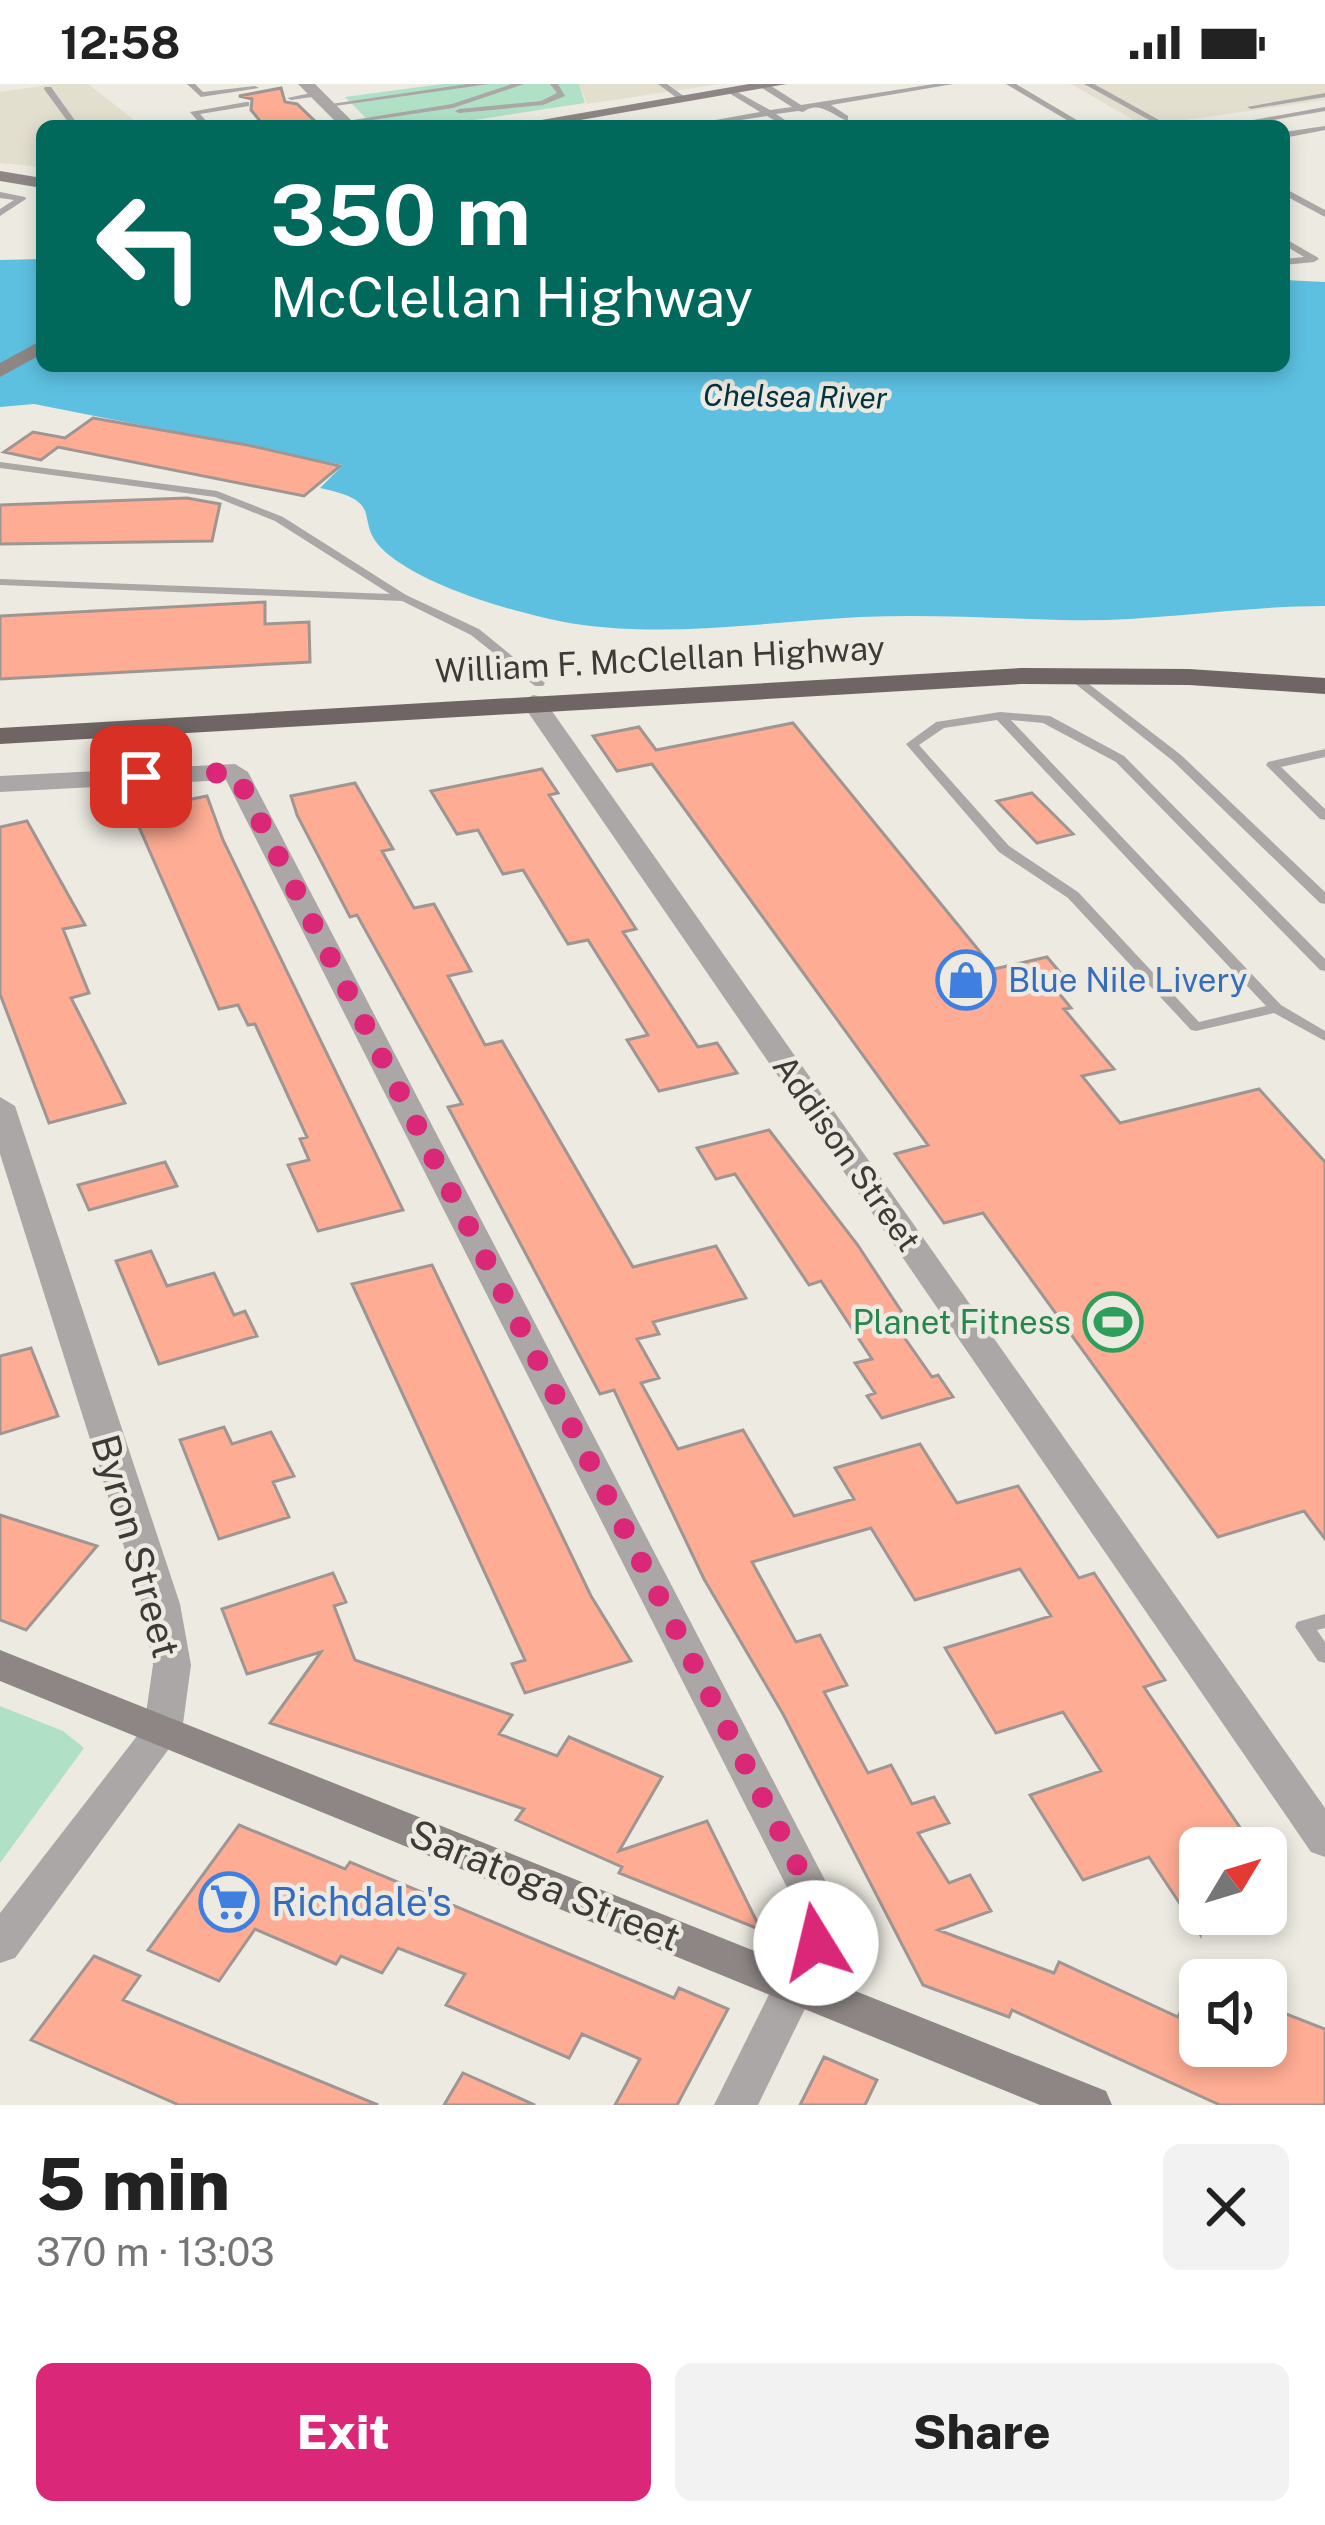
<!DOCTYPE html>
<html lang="en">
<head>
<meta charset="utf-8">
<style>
	body { margin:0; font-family:"Public Sans",sans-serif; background:#f2f2f2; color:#222; height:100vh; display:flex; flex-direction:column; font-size:45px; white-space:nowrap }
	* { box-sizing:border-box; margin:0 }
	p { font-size:39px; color:#767676 }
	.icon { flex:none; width:66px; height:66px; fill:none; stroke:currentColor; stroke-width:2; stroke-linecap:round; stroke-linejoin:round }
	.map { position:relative; height:2021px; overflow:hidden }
	.side { display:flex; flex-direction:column; background:#fff; flex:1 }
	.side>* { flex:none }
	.guide { position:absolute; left:36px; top:36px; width:1254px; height:252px; border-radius:18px; box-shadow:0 6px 18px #0003; background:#00695c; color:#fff; overflow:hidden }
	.needle { width:78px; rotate:52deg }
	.buttons { position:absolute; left:1179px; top:1743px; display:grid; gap:24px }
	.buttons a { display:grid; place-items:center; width:108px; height:108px; border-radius:18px; background:#fff; box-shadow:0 6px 18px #0003; font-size:60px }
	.pin { position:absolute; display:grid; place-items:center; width:102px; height:102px; color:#fff; margin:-51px; border-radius:24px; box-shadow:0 6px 18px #0006 }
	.me { position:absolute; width:132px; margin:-66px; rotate:351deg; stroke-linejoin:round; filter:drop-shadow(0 0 9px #0008) }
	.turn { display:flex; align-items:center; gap:42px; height:252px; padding:0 36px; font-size:54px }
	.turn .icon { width:156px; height:156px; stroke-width:2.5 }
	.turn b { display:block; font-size:84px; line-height:102px }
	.round { display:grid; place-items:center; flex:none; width:126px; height:126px; border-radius:18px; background:#f2f2f2 }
	.headline { display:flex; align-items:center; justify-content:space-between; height:204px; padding:0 36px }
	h1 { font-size:72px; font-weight:800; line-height:90px }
	.button { display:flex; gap:24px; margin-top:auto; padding:24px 36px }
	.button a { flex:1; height:138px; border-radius:18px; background:#db2777; color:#fff; font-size:48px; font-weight:800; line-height:138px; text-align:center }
	.button a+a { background:#f2f2f2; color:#222 }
	.status { display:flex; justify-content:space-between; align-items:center; height:84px; padding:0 60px; background:#fff; direction:ltr }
	.status svg { height:33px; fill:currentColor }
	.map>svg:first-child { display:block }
	.built { fill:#e3dfcf }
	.green { fill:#b0e1c7 }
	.water { fill:#5dc0e0 }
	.building { fill:#feac93; stroke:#9f9693; stroke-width:3 }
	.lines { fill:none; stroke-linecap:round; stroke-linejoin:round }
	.service { fill:#aba7a6; fill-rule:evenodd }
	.minor { fill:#aba7a6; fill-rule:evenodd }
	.tertiary { fill:#aba7a6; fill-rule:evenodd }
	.secondary { fill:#8d8685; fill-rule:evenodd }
	.trunk { fill:#6e6564; fill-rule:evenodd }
	.route { stroke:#db2777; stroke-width:21; stroke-dasharray:0 37.8 }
	.labels { text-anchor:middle; stroke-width:9; stroke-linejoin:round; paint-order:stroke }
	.far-water-label { font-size:30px; font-style:italic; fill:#033341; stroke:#eceae1 }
	.street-label { font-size:33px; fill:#3c3b37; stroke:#eceae1 }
	.shop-label { font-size:33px; fill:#366cbe; stroke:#eceae1; text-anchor:start }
	.leisure-label { font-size:33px; fill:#27864d; stroke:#eceae1; text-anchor:end }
	.near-street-label { font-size:39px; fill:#3c3b37; stroke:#eceae1 }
	.near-shop-label { font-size:39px; fill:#366cbe; stroke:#eceae1; text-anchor:start }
</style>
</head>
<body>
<div class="status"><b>12:58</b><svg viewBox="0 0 49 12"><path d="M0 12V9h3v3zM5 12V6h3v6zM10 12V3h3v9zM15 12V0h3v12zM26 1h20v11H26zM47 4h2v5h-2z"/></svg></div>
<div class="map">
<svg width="1325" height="2021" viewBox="0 0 1325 2021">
	<rect width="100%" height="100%" fill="#eceae1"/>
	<path class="built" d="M 55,0 L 88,0 L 142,42 L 42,42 L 42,83 L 0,79 L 0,8 Z
		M 579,0 L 719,0 L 587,20 Z
		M 1071,0 L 1325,0 L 1325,16 L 1144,42 Z"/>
	<path class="green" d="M 442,0 L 579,0 L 585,19 L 435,42 L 374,42 L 345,13 Z
		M 0,1622 L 63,1647 L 84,1664 L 0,1779 Z"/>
	<path class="water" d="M 42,175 L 42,282 L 1284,282 L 1284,196 L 1325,198 L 1325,522 C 1237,522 1148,539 1061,536 C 993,534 927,530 860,533 C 763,538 654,556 559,537 C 510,527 428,503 389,471 C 347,437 393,419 320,404 L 343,381 L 34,320 L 0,323 L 0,176 Z"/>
	<path class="building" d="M 281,4 L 285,18 L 297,20 L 320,42 L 264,42 L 251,26 L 252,15 L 239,12 Z
		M 93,334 L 247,361 L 340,382 L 304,412 L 58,363 L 41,376 L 4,368 L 33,348 L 65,354 Z
		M 187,414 L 220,420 L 212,457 L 0,460 L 0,421 Z
		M 265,518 L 265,540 L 309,538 L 310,578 L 0,595 L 0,532 Z
		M 793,639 L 994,885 L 1047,873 L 1068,898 L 1053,902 L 1071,924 L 1064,925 L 1114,985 L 1082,992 L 1120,1039 L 1259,1005 L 1325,1078 L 1325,1455 L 1304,1427 L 1218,1453 L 983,1129 L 944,1139 L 895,1070 L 928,1061 L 652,680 L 617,687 L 593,652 L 639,643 L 656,666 Z
		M 542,685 L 558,709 L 549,711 L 636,845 L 623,848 L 698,963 L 717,959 L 737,989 L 659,1007 L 627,956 L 648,951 L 588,856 L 568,860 L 523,786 L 503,790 L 478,746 L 457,750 L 431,707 Z
		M 355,699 L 393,765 L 382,767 L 414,824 L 434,820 L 471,887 L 448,892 L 485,961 L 502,957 L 633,1183 L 716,1162 L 746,1214 L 653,1238 L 659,1250 L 637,1255 L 659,1294 L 641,1299 L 678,1365 L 743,1346 L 794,1432 L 854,1415 L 835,1384 L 920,1360 L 957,1419 L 1018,1402 L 1079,1494 L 1094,1489 L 1165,1596 L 1144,1603 L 1254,1764 L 1200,1764 L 1200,1850 L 1149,1773 L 1083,1796 L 1030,1711 L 1101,1687 L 1063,1628 L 996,1649 L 945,1564 L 1051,1532 L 1020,1485 L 915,1516 L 871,1444 L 752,1478 L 796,1558 L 820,1551 L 847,1601 L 824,1608 L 868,1689 L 891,1681 L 912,1720 L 934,1713 L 949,1739 L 918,1749 L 949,1799 L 970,1791 L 991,1827 L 938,1846 L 1054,1889 L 1059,1878 L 1178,1933 L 1200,1881 L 1200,1962 L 1266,1962 L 1266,1922 L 1325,1945 L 1325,2021 L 1220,2021 L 1012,1926 L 1009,1933 L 923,1901 L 783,1630 L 704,1495 L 614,1306 L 600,1310 L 448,1023 L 462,1020 L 357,831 L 350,833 L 297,731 L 291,712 Z
		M 1032,709 L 1073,750 L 1037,759 L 997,717 Z
		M 207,712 L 223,756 L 403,1126 L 318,1147 L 288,1081 L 309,1076 L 300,1055 L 307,1053 L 255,940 L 248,941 L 238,921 L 219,925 L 132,727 Z
		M 27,737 L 85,841 L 63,845 L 89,909 L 71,914 L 125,1019 L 49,1039 L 0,910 L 0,743 Z
		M 769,1046 L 857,1160 L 909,1239 L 897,1243 L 932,1293 L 938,1291 L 953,1313 L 882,1334 L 867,1312 L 875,1309 L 855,1279 L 872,1275 L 821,1197 L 809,1201 L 735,1090 L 716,1095 L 697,1064 Z
		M 165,1078 L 177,1102 L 89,1126 L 78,1101 Z
		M 151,1167 L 167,1202 L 214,1189 L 234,1231 L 245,1227 L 257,1252 L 159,1280 L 116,1177 Z
		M 432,1181 L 591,1512 L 631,1577 L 525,1609 L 512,1580 L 525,1576 L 352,1200 Z
		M 31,1264 L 58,1332 L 0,1350 L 0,1272 Z
		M 224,1343 L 232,1360 L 271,1348 L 294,1392 L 273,1398 L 289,1433 L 219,1455 L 180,1356 Z
		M 0,1431 L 97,1462 L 26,1546 L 0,1536 Z
		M 333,1489 L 346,1518 L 334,1522 L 355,1576 L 512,1631 L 499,1650 L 557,1672 L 569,1653 L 662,1693 L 619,1767 L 707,1737 L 761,1846 L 619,1789 L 622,1783 L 516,1736 L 524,1725 L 270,1639 L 321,1568 L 247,1590 L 222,1525 Z
		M 239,1741 L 345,1785 L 350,1778 L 674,1914 L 679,1904 L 728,1925 L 677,2021 L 615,2021 L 640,1975 L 582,1950 L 569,1974 L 446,1921 L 465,1890 L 398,1864 L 382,1889 L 341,1872 L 336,1880 L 255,1845 L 219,1897 L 148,1866 Z
		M 94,1872 L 140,1892 L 123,1916 L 378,2021 L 179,2021 L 31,1956 Z
		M 824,1973 L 877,1996 L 865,2021 L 800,2021 Z
		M 463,1989 L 535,2021 L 444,2021 Z"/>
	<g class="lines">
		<path class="service" d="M 187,0 L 195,0 L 203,8 L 255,2 L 259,4 L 201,13 Z
			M 467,0 L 489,0 L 328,23 L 324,21 Z
			M 512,0 L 524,0 L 453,24 L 345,40 L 341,38 L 452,20 Z
			M 550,0 L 558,0 L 565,12 L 543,21 L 459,29 L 455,27 L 459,25 L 541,17 L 557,9 Z
			M 658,0 L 667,0 L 688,15 L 681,17 Z
			M 762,0 L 768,0 L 801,21 L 934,0 L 953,0 L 831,21 L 848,32 L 848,36 L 845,36 C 830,29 818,17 803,28 L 798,27 L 776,30 L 794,42 L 784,42 L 767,32 L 702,42 L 682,42 L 760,28 L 729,9 L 729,5 L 732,5 L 770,26 L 792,23 L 762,4 Z
			M 1006,0 L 1016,0 L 1087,42 L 1077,42 Z
			M 1084,0 L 1094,0 L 1170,42 L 1160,42 Z
			M 45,3 L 51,3 L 79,42 L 71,42 L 44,5 Z
			M 316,8 L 320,10 L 319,12 L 291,16 L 287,14 Z
			M 1325,9 L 1325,13 L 1251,25 L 1247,23 Z
			M 246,18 L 249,18 L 249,22 L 200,30 L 211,42 L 202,42 L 190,28 Z
			M 1325,23 L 1325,27 L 1239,42 L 1220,42 Z
			M 252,36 L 256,38 L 255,40 L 218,42 Z
			M 805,39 L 811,42 L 802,42 Z
			M 1325,42 L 1325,46 L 1284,54 L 1284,48 Z
			M 1284,104 L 1325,126 L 1325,133 L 1284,111 Z
			M 0,108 L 25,113 L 26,115 L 0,132 L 0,125 L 14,116 L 0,114 Z
			M 1284,154 L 1317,173 L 1319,175 L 1314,178 L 1284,181 L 1284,175 L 1304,173 L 1284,161 Z
			M 0,378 L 217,407 L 283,433 L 406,511 L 479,545 L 545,599 L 543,602 L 535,602 L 471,551 L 402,517 L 0,501 L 0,495 L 390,510 L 275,437 L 215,413 L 0,384 Z
			M 1072,587 L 1181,671 L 1325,808 L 1325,820 L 1320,819 L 1173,677 L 1068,594 L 1066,591 Z
			M 1000,628 L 1050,632 L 1124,672 L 1325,875 L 1325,887 L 1320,886 L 1116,678 L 1043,639 L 1011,636 L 1281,921 L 1325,947 L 1325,957 L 1274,929 L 1196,947 L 1191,946 L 1068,814 L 999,768 L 906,660 L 936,638 ZM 997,636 L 1266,922 L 1199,938 L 1078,808 L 1009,762 L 919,661 L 944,644 Z
			M 1325,665 L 1325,673 L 1281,683 L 1325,725 L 1325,736 L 1320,735 L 1266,681 L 1268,678 Z
			M 1325,1530 L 1325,1544 L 1317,1546 L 1325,1558 L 1325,1579 L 1318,1577 L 1295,1543 L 1297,1538 Z"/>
		<path class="minor" d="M 533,611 L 542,613 L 1325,1724 L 1325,1773 L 1311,1768 L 521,618 Z
			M 235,680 L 248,688 L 839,1823 L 837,1859 L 758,2021 L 714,2021 L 795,1858 L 797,1823 L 226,696 L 0,708 L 0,692 Z
			M 0,1013 L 15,1022 L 180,1520 L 191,1581 L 182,1647 L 15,1874 L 0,1879 L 0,1829 L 144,1643 L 153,1581 L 142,1520 L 0,1070 Z"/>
		<path class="tertiary" d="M 298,0 L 315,0 L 357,42 L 340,42 Z"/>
		<path class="secondary" d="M 749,0 L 787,0 L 546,42 L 507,42 Z
			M 0,87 L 42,94 L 42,104 L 0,97 Z
			M 42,256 L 42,270 L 0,293 L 0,279 Z
			M 0,1566 L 1106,2007 L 1112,2021 L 1040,2021 L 0,1597 Z"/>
		<path class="trunk" d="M 1022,584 L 1189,585 L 1325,594 L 1325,610 L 1189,601 L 1022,600 L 0,660 L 0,644 Z"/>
	</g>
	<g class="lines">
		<path class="route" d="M 141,693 L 235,688 L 812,1810 L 820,1835 L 816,1859"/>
	</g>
	<defs>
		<symbol id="shop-ring" viewBox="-11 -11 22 22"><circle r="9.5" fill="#eceae1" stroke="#3f7fe0" stroke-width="1.5"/><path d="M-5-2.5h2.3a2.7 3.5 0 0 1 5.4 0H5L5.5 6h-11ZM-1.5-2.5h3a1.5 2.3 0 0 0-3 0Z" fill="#3f7fe0"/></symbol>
		<symbol id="stadium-ring" viewBox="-11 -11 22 22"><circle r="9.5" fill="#eceae1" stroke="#2e9e5b" stroke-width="1.5"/><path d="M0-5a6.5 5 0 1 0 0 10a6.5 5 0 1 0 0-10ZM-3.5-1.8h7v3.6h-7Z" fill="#2e9e5b"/></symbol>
		<symbol id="supermarket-ring" viewBox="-11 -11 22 22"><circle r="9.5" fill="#eceae1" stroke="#3f7fe0" stroke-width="1.5"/><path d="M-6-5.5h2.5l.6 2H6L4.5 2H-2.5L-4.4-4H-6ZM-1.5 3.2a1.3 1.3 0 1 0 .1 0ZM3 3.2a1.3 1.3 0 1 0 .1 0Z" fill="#3f7fe0"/></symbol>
	</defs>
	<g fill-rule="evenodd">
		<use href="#shop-ring" x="933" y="863" width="66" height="66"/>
		<use href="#stadium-ring" x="1080" y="1205" width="66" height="66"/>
		<use href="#supermarket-ring" x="196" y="1785" width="66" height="66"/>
	</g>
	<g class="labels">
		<g class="far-water-label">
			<text transform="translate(795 313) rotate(1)" y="10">Chelsea River</text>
		</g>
		<g class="street-label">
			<text transform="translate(660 575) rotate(-3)" y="12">William F. McClellan Highway</text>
			<text transform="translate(847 1069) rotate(55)" y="12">Addison Street</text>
		</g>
		<g class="shop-label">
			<text x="1008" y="908">Blue Nile Livery</text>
		</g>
		<g class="leisure-label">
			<text x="1071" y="1250">Planet Fitness</text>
		</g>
		<g class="near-street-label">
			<text transform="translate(136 1462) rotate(74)" y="14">Byron Street</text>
			<text transform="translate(545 1801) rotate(22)" y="14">Saratoga Street</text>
		</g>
		<g class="near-shop-label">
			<text x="271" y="1832">Richdale's</text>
		</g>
	</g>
</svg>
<div class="buttons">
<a><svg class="needle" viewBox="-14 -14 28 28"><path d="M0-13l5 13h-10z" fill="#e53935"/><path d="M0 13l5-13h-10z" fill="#767676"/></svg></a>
<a><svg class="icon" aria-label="sound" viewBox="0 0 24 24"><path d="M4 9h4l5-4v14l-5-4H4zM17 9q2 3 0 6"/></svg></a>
</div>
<div class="pin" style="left:141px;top:693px;background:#d93025"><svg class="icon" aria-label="arrive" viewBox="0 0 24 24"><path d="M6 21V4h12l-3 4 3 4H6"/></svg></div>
<svg class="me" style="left:816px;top:1859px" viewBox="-20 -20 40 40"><circle r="19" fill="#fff"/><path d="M0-13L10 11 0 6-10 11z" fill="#db2777"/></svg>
<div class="guide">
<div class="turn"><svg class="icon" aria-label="left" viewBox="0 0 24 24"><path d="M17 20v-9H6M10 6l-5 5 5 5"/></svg><div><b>350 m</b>McClellan Highway</div></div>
</div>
</div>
<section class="side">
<div class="headline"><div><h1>5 min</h1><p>370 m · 13:03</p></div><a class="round"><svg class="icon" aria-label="close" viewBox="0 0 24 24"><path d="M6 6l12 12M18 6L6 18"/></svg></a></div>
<div class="button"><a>Exit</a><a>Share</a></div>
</section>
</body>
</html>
